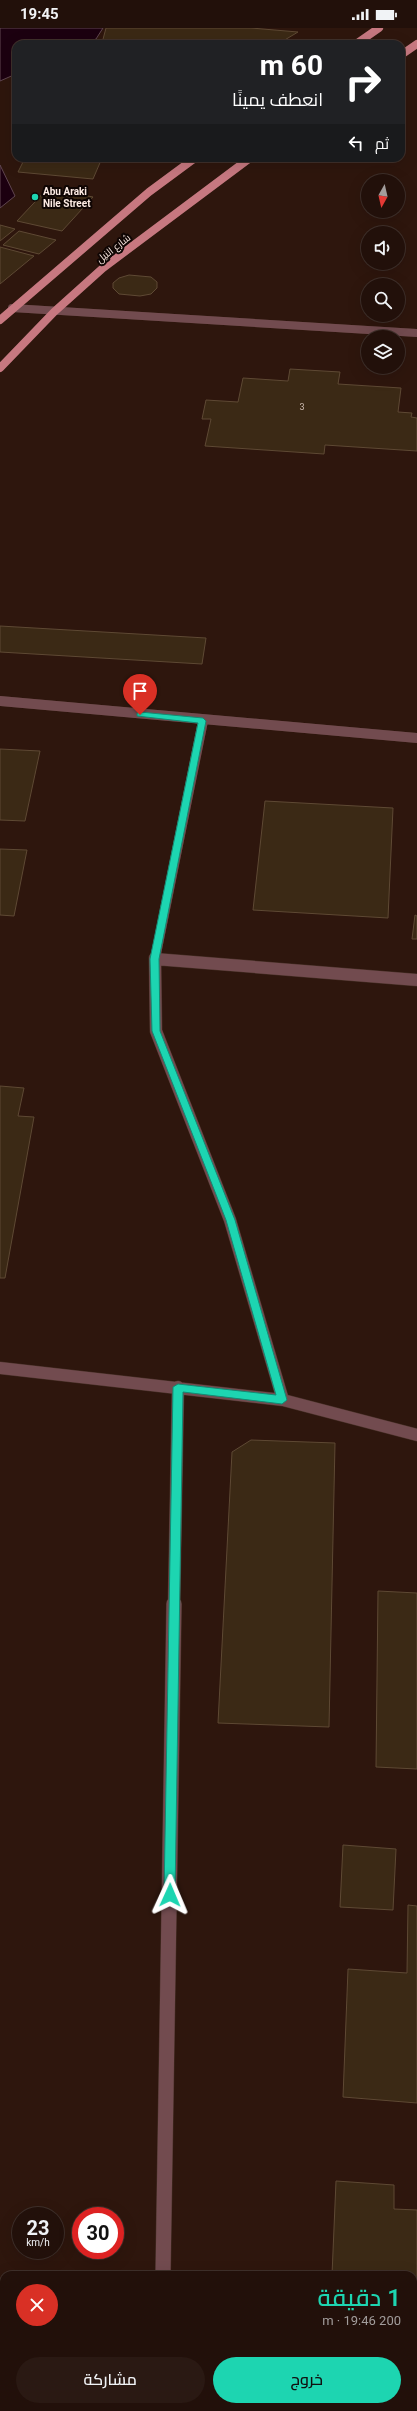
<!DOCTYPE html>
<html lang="ar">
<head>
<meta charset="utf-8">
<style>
	body { margin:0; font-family:Roboto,Cairo,sans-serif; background:#2a1913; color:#f1f3f6; direction:rtl; height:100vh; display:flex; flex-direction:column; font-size:15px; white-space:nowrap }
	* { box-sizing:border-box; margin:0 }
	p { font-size:13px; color:#a29d9c }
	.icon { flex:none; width:22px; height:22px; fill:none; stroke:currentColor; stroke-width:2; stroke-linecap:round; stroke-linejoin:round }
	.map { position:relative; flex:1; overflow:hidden; direction:ltr }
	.side { position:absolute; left:0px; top:2243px; width:417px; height:140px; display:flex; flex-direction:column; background:#22100a; border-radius:12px 12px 0 0; box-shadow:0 4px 16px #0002,0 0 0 1px #3f302b; direction:rtl }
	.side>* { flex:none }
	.guide { position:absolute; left:12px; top:12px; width:393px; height:122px; border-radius:12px; box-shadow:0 4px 16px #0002,0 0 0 1px #3f302b; direction:rtl; background:#202124; color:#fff; overflow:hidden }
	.needle { width:26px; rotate:188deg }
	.tools { position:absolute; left:361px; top:146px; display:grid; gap:8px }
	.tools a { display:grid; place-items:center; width:44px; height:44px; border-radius:50%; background:#22100a; box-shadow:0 4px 16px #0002,0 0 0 1px #3f302b; font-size:20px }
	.speed { position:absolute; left:12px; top:2179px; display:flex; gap:8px; font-size:20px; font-weight:700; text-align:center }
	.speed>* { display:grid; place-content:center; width:52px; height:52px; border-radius:50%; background:#22100a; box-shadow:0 4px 16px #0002,0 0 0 1px #3f302b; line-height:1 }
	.speed small { font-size:10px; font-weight:400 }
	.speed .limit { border:6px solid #d22; background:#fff; color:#111 }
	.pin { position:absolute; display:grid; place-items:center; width:34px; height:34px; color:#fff; margin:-41px -17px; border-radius:50% 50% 50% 0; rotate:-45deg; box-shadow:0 0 4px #0007 }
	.pin .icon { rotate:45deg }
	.me { position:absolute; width:44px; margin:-22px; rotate:1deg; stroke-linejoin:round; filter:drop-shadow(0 0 3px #0008) }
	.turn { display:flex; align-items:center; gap:14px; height:84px; padding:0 16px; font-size:18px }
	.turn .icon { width:52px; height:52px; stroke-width:2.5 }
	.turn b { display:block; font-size:28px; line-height:34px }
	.then { display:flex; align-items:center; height:38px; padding:0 16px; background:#0003; gap:8px; font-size:15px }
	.round { display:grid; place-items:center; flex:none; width:42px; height:42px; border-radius:21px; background:#2a1913 }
	.headline { display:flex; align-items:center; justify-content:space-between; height:68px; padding:0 16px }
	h1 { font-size:24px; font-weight:600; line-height:30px; color:#1dd5b1 }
	.button { display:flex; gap:8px; margin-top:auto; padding:8px 16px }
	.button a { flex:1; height:46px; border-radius:24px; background:#1dd5b1; color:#111; font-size:16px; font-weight:600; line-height:46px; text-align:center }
	.button a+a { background:#2a1913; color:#f1f3f6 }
	.status { display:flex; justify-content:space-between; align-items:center; height:28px; padding:0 20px; background:#22100a; direction:ltr }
	.status svg { height:11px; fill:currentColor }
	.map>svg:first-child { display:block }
	.water { fill:#1c0010; stroke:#604650 }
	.building { fill:#3b2915; stroke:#5e4934 }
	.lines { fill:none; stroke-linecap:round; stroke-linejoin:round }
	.street-far3-casing { stroke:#473027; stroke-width:8 }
	.street-far2-casing { stroke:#473027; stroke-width:10 }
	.street-far1-casing { stroke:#473027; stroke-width:13 }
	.street-casing { stroke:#473027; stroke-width:16 }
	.primary-casing { stroke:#473027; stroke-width:8 }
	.street-far3 { stroke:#724b4f; stroke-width:8 }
	.street-far2 { stroke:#724b4f; stroke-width:10 }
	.street-far1 { stroke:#724b4f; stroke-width:12 }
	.street { stroke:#724b4f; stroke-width:15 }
	.primary { stroke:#c77880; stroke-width:8 }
	.route { fill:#1dd5b1; stroke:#138a73 }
	.poi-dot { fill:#1dd5b1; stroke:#0f0503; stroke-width:1.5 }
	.labels { text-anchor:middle; stroke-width:4; stroke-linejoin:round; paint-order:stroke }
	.far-number-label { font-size:9px; fill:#ccbab0 }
	.far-poi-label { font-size:10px; font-weight:bold; fill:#fdebe4; stroke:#0f0503; text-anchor:start }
	.far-street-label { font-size:10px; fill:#fdebe4; stroke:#0f0503 }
</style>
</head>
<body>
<div class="status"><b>19:45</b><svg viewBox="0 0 49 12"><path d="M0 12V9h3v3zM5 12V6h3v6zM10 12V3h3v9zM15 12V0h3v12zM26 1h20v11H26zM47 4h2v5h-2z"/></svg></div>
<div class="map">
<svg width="417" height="2383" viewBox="0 0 417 2383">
	<rect width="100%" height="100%" fill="#2e160d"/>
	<path class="water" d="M 0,0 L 103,0 L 96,11 L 85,16 L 16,16 L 16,46 L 0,53 Z
		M 0,137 L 15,168 L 0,180 Z"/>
	<path class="building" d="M 106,0 L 251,0 L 298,4 L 278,16 L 96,16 L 102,15 Z
		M 25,130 L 102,130 L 93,151 L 18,144 Z
		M 48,160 L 93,169 L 62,203 L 17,193 Z
		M 0,197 L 15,201 L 0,213 Z
		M 19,203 L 56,212 L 39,226 L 3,217 Z
		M 0,219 L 34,228 L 0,256 Z
		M 129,247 L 151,249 L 157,254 L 157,260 L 151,266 L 140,268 L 119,266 L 113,260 L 113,255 L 119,250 Z
		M 290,341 L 340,344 L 338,356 L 401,360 L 398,384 L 412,385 L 411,389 L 417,390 L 417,423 L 325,417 L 324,426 L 205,418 L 211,391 L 202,391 L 206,372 L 238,374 L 243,350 L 288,353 Z
		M 0,598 L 206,610 L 202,636 L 0,624 Z
		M 0,721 L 40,723 L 25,793 L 0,792 Z
		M 265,773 L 393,780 L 388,890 L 253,882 Z
		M 0,821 L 27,822 L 14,888 L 0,887 Z
		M 415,887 L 417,888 L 417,911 L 412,911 Z
		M 0,1058 L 24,1060 L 18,1088 L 34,1089 L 5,1250 L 0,1250 Z
		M 251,1412 L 335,1415 L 329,1699 L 218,1695 L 232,1424 Z
		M 378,1563 L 417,1565 L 417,1741 L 376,1739 Z
		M 343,1817 L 396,1821 L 393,1882 L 340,1879 Z
		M 408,1877 L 417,1878 L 417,2075 L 343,2069 L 348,1941 L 407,1945 Z
		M 336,2153 L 394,2157 L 394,2181 L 417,2182 L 417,2324 L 413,2324 L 413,2247 L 332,2247 Z"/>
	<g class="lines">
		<defs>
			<path id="street-far3" d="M 12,280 L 417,305"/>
			<path id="street-far2" d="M 0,673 L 417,710
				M 155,931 L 203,693"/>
			<path id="street-far1" d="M 155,930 L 156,1003 L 230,1192 L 283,1372
				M 155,931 L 417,952
				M 0,1340 L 283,1372 L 417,1407
				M 174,1577 L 178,1359"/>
			<path id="street" d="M 163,2247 L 174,1576
				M 161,2379 L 161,2383"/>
			<path id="primary" d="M 356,16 L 379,0
				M 401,27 L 417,16
				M 0,292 L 149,164 L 195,130
				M 0,340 L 54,284 L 103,240 L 250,130"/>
		</defs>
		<use href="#street-far3" class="street-far3-casing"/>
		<use href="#street-far2" class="street-far2-casing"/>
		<use href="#street-far1" class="street-far1-casing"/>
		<use href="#street" class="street-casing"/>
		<use href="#primary" class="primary-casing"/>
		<use href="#street-far3" class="street-far3"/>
		<use href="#street-far2" class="street-far2"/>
		<use href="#street-far1" class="street-far1"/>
		<use href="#street" class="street"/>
		<use href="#primary" class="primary"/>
	</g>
	<path class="route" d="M 140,684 L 203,690 L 206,693 L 159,931 L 160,1003 L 235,1192 L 287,1372 L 282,1376 L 183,1364 L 175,1867 L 170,1872 L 164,1867 L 173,1359 L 178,1356 L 276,1367 L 226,1192 L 152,1003 L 150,931 L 198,695 L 137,688 L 137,685 Z"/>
	<circle class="poi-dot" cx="35" cy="169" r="4"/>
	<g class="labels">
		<g class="far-number-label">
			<text x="302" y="382">3</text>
		</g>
		<g class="far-poi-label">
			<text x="43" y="167">Abu Araki<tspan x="43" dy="12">Nile Street</tspan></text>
		</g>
		<g class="far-street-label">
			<text transform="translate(113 220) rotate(-38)" y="4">شارع النيل</text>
		</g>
	</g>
</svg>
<div class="tools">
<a><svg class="needle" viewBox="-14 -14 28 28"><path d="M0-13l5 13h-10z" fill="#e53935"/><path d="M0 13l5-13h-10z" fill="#a29d9c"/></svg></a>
<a><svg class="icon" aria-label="sound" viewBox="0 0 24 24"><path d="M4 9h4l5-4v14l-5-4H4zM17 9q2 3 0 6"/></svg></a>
<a><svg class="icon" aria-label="search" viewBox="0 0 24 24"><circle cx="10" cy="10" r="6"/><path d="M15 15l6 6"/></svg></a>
<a><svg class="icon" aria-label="layers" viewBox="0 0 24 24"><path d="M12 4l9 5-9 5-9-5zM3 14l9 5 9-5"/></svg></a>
</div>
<div class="speed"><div>23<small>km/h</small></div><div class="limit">30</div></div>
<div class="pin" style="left:140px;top:687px;background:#d93025"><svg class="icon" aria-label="arrive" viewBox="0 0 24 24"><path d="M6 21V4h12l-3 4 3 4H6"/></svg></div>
<svg class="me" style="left:170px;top:1867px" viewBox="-20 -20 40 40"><path d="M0-17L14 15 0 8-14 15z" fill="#1dd5b1" stroke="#fff" stroke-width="4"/></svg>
<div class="guide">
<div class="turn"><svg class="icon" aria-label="right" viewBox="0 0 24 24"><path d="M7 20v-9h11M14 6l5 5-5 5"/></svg><div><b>60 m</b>انعطف يمينًا</div></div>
<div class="then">ثم<svg class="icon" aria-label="left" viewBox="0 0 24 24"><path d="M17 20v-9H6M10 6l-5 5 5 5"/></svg></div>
</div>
<section class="side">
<div class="headline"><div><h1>1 دقيقة</h1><p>200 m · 19:46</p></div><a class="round" style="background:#d93025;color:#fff"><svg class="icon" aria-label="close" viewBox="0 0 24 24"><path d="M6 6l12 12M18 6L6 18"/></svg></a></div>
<div class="button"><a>خروج</a><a>مشاركة</a></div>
</section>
</div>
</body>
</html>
